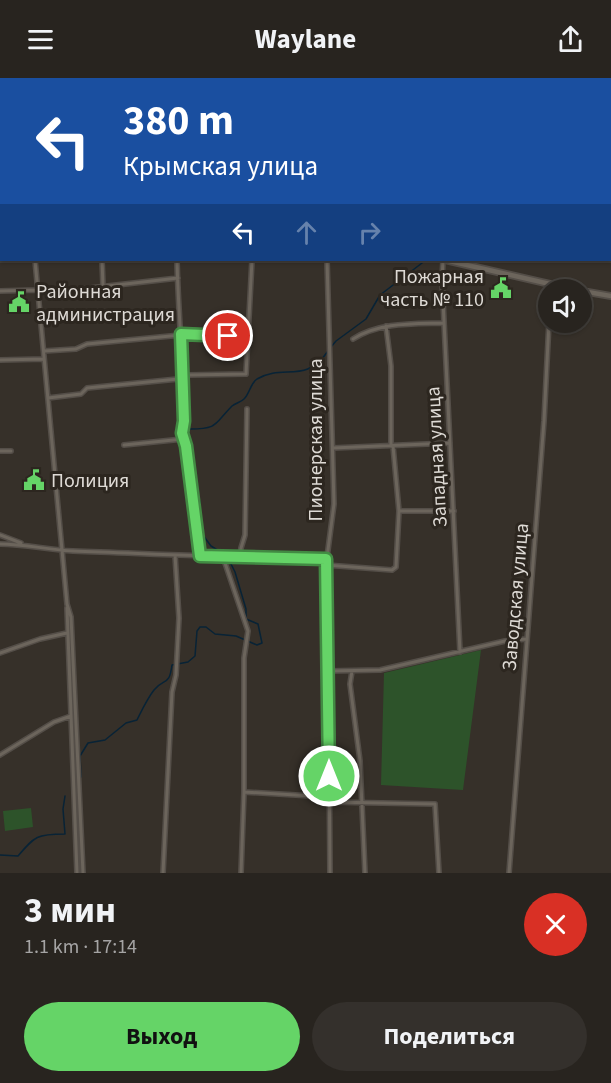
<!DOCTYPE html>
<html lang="ru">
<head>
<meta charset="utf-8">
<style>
	body { margin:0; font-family:"Source Sans 3",sans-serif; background:#34302c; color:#f1f3f6; height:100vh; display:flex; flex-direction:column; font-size:22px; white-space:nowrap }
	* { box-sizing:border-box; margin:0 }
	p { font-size:20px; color:#a5a4a4 }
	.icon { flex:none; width:33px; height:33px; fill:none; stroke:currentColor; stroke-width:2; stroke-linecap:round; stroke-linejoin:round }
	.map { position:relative; height:795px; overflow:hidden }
	.side { display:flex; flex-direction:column; background:#28241f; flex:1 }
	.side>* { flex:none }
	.hud { position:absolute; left:0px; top:0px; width:612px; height:183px; box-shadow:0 2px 4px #0004,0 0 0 2px #44413d; background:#1a4fa0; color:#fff; overflow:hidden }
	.tools { position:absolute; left:538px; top:201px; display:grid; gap:12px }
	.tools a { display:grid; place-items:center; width:54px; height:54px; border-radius:50%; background:#28241f; box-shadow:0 2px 4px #0004,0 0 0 2px #44413d; font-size:30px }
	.pin { position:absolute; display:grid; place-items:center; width:51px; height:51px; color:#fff; margin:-26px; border:3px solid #fff; border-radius:50%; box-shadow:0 2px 6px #0007 }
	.me { position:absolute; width:66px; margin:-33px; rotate:0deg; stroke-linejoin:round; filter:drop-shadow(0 0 4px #0008) }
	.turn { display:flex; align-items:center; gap:21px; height:126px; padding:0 24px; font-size:27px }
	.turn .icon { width:78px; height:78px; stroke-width:2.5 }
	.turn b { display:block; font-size:42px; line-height:51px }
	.lanes { display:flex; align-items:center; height:57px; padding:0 24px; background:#0003; justify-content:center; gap:30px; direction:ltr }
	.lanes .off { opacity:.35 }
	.round { display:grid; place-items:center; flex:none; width:63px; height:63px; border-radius:32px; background:#34302c }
	.summary { display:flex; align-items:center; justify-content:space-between; height:102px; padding:0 24px }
	h1 { font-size:36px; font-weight:700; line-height:45px }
	.primary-button { display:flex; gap:12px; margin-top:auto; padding:12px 24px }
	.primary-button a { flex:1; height:69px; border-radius:36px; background:#65d467; color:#111; font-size:24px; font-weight:700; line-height:69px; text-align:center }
	.primary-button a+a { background:#34302c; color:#f1f3f6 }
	header { display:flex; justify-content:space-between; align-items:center; height:78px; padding:0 24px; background:#28241f; font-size:27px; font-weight:700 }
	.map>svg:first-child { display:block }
	.green { fill:#2d532a }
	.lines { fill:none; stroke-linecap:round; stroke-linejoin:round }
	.stream { stroke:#082336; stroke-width:1.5 }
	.minor-casing { stroke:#544e48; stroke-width:6 }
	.secondary-casing { stroke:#544e48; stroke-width:8 }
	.minor { stroke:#6c655c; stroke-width:3 }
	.secondary { stroke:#6c655c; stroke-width:4.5 }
	.route-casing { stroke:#428a43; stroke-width:15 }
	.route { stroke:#65d467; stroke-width:10 }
	.labels { text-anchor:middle; stroke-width:6; stroke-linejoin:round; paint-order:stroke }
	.poi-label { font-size:20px; fill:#dedad5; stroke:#2c261f; text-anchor:start }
	.street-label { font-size:20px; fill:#dedad5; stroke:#2c261f }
</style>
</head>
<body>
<header><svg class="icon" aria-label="menu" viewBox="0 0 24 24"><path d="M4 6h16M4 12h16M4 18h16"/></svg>Waylane<svg class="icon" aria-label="share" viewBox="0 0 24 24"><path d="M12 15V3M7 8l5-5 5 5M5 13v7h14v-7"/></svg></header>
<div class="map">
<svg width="611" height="795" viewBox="0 0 611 795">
	<rect width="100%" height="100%" fill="#363029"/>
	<path class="green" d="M 481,572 L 463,712 L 381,707 L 384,595 Z
		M 31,730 L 33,749 L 5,753 L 3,733 Z"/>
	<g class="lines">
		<path class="stream" d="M 610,61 L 611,61
			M 331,269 L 336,263 L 366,241 L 380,217 L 426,182
			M 81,699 L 80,678 L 88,665 L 105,662 L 126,645 L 137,642 C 142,632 147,621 154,612 C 165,599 169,609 172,587 L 188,584 L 195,578 L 197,553 L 200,549 L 206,549 L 215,556 L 236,558 L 257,567 L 262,565 L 258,546 L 246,541 L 246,531 L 235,494 L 227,478 L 211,468 L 202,456 L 199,448 L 200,424 L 193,405 L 191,375 L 185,357 L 190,351 C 219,351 214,346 232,328 C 236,325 241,324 244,321 C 250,315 250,306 257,301 C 284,285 305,307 328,273
			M 0,777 L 18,778 C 35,758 37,756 65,756 L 63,731 L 65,718"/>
		<defs>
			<path id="minor" d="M 34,0 L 34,2
				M 109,2 L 109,0
				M 182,2 L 182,0
				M 256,2 L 256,0
				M 404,2 L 404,0
				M 476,2 L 476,0
				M 610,17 L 611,17
				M 35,182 L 62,472 L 67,526 L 71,539 L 83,795
				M 102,182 L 103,208
				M 177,182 C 178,231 183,281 184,331 C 184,344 179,356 186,367 L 200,477
				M 327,182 L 334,426 L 326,487 L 328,539 L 330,795
				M 443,182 L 442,202 L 460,574
				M 0,213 L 37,212
				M 64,213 L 178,200
				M 386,248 L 391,288 L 391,368
				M 353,261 C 380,244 413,246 444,245
				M 44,273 L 76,271 L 87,266 L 181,257 L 247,258
				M 0,282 L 44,281
				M 48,320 L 81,316 L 87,310 L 178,301 L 188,297 L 246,296 L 252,182
				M 124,367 L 183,361
				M 333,370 L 450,365
				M 0,373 L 11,373
				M 399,433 L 454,433
				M 0,457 L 21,465
				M 0,466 C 25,466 49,472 73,473 C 158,476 242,480 326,481
				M 223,479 L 248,553 L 244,580 L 244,714 L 241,795
				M 240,480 L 241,470 L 245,457 L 247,331
				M 326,487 L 392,492 L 396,489 L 399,433 L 393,368
				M 67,530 L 77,795
				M 0,575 L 40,561 L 67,555
				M 329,593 L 380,592 L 505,563 L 526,561
				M 352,593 L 350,606 L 360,683 L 365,795
				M 0,677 L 54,644 L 71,638
				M 244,714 L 329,719
				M 329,724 L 435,726 L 439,795
				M 163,795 L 172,614 L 176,597 L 179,540 L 175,477
				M 509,795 L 544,343 L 549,244"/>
			<path id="secondary" d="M 330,2 L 330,0
				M 0,142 L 2,142
				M 445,182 L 576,212
				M 582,213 L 611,218"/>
		</defs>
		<use href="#minor" class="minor-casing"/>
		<use href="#secondary" class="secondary-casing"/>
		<use href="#minor" class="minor"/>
		<use href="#secondary" class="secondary"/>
	</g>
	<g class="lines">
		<defs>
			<path id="route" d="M 228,258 L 181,256 L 184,343 L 182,355 L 186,368 L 200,478 L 326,481 L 329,698"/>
		</defs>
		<use href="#route" class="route-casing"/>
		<use href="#route" class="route"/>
	</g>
	<defs>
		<symbol id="civic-bare" viewBox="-9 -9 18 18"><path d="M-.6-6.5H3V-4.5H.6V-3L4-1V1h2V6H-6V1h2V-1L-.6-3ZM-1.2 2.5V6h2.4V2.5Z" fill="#65d467" stroke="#2c261f" stroke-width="2.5" paint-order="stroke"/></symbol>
	</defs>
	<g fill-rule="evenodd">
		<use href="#civic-bare" x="486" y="195" width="30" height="30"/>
		<use href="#civic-bare" x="4" y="209" width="30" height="30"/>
		<use href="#civic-bare" x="19" y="387" width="30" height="30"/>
	</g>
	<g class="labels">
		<g class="poi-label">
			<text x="484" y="205" text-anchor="end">Пожарная<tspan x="484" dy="23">часть № 110</tspan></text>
			<text x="36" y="220">Районная<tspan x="36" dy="23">администрация</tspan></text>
			<text x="51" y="409">Полиция</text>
		</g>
		<g class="street-label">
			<text transform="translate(315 362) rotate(-90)" y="7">Пионерская улица</text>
			<text transform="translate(436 379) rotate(-93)" y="7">Западная улица</text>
			<text transform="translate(515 519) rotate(-85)" y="7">Заводская улица</text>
		</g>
	</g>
</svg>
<div class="tools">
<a><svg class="icon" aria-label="sound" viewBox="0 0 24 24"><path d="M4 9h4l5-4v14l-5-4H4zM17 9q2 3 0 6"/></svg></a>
</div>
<div class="pin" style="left:228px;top:258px;background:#d93025"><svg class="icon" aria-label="arrive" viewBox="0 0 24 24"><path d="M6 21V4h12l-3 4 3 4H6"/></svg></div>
<svg class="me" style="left:329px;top:698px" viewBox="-20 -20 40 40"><circle r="17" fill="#65d467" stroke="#fff" stroke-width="3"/><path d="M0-11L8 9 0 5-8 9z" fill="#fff"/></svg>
<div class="hud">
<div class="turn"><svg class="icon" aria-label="left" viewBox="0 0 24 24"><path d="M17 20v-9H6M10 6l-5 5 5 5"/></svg><div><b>380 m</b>Крымская улица</div></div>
<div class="lanes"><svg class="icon" aria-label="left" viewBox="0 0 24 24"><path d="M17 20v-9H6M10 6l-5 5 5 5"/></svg><svg class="icon off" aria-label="ahead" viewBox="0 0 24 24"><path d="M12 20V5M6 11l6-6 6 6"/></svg><svg class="icon off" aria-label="right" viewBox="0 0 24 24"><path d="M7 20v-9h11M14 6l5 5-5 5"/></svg></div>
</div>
</div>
<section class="side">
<div class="summary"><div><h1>3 мин</h1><p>1.1 km · 17:14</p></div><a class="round" style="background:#d93025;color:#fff"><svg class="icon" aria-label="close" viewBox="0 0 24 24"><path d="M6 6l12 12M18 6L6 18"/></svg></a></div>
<div class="primary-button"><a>Выход</a><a>Поделиться</a></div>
</section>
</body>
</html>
